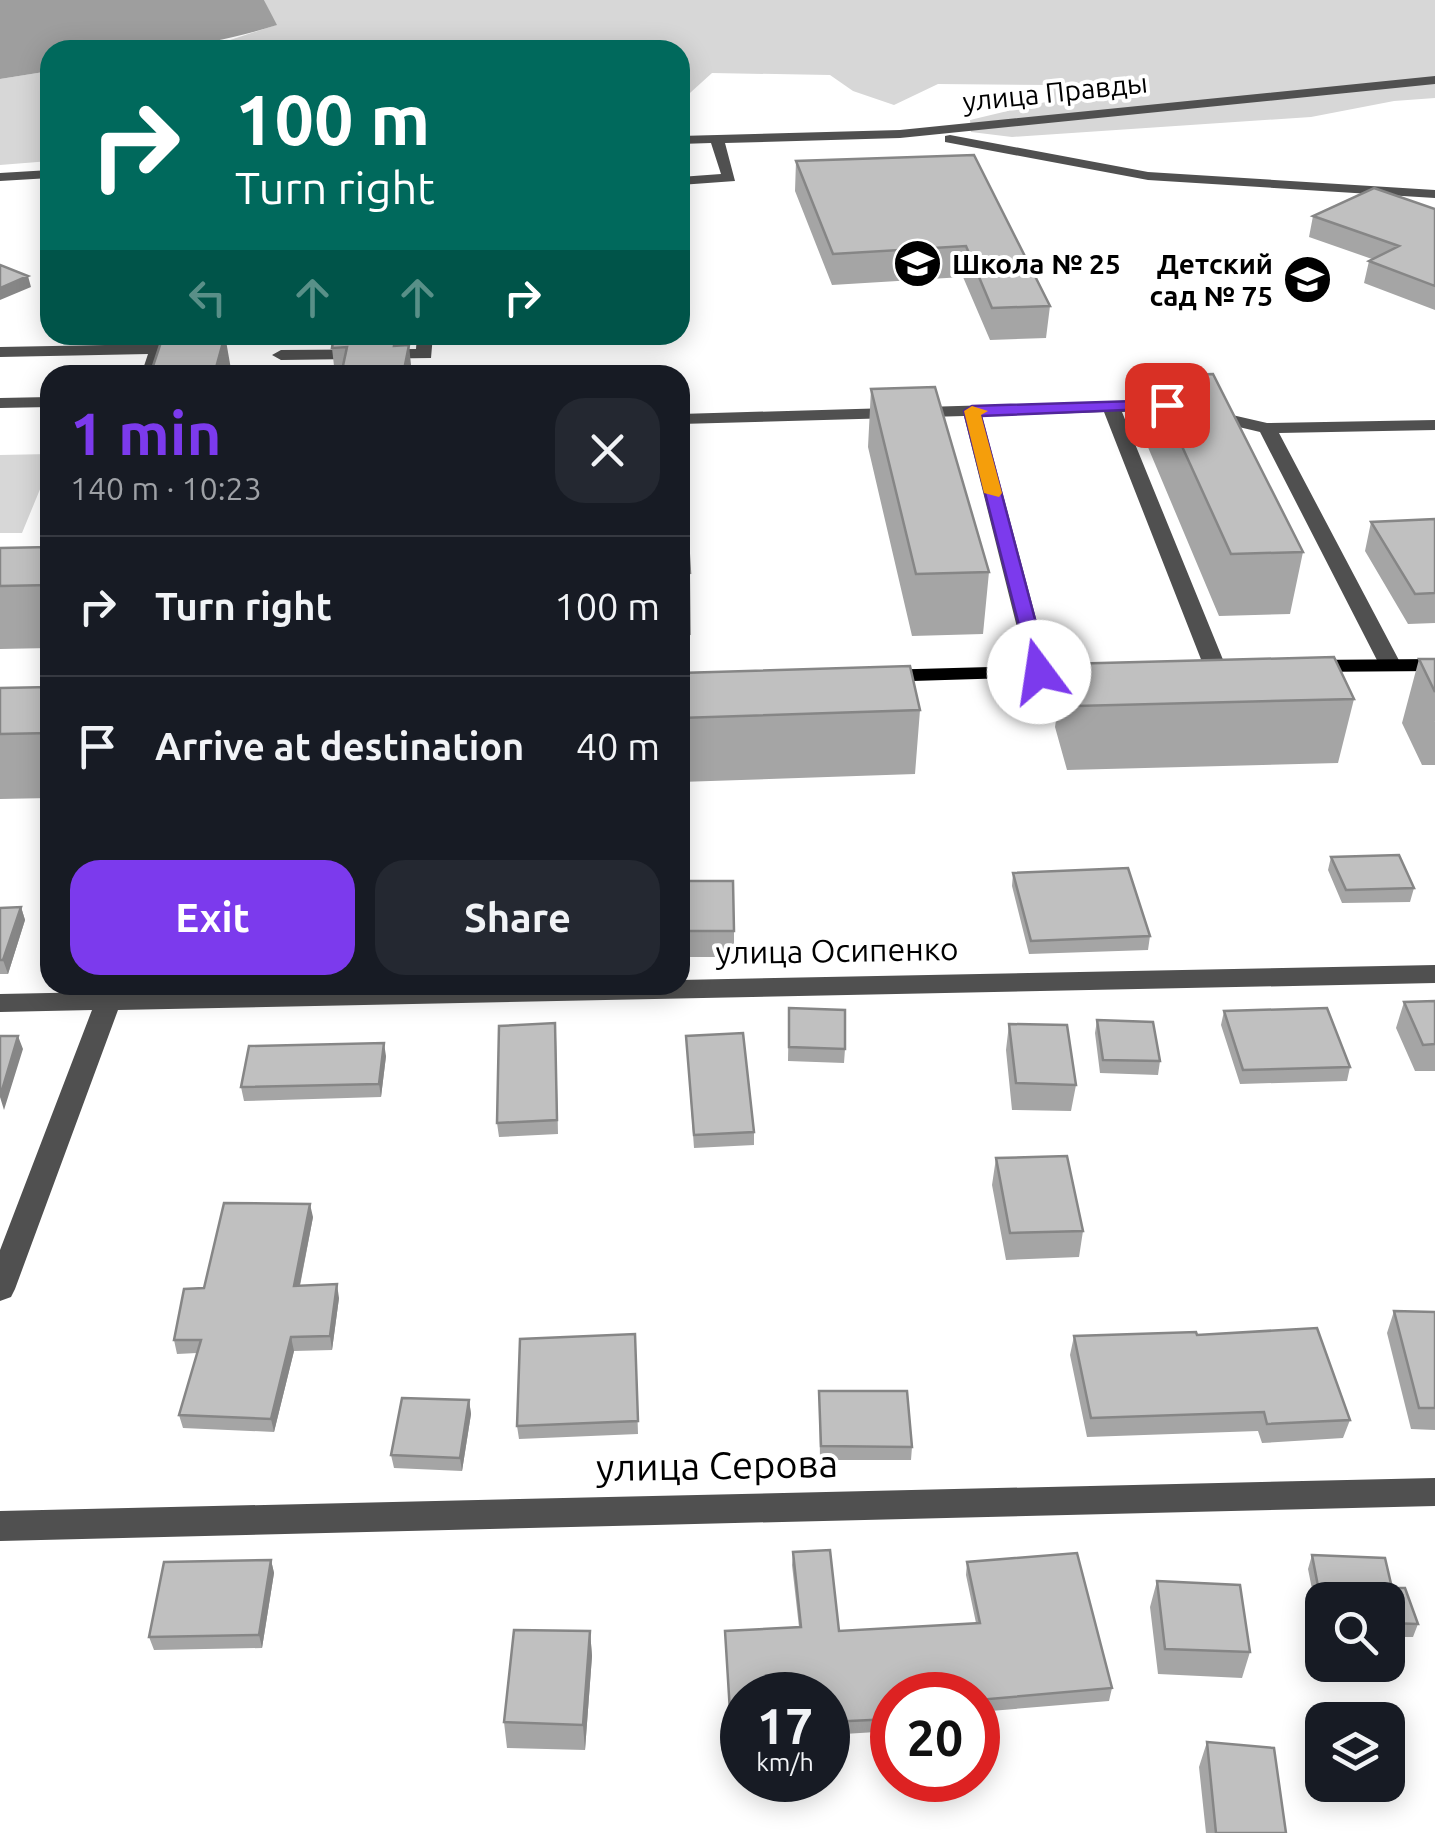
<!DOCTYPE html>
<html lang="en">
<head>
<meta charset="utf-8">
<style>
	body { margin:0; font-family:Ubuntu,sans-serif; background:#242831; color:#f1f3f6; height:100vh; display:flex; flex-direction:column; font-size:38px; white-space:nowrap }
	* { box-sizing:border-box; margin:0 }
	p { font-size:32px; color:#9ea1a6 }
	.icon { flex:none; width:55px; height:55px; fill:none; stroke:currentColor; stroke-width:2; stroke-linecap:round; stroke-linejoin:round }
	.map { position:relative; flex:1; overflow:hidden }
	.drawer { position:absolute; left:40px; top:365px; width:650px; height:630px; display:flex; flex-direction:column; background:#171b24; border-radius:30px; box-shadow:0 5px 25px #0003 }
	.drawer>* { flex:none }
	.banner { position:absolute; left:40px; top:40px; width:650px; height:305px; border-radius:30px; box-shadow:0 5px 25px #0003; background:#00695c; color:#fff; overflow:hidden }
	.buttons { position:absolute; left:1305px; top:1582px; display:grid; gap:20px }
	.buttons a { display:grid; place-items:center; width:100px; height:100px; border-radius:20px; background:#171b24; box-shadow:0 5px 25px #0003; font-size:50px }
	.speed { position:absolute; left:720px; top:1672px; display:flex; gap:20px; font-size:50px; font-weight:700; text-align:center }
	.speed>* { display:grid; place-content:center; width:130px; height:130px; border-radius:50%; background:#171b24; box-shadow:0 5px 25px #0003; line-height:1 }
	.speed small { font-size:25px; font-weight:400 }
	.speed .limit { border:15px solid #d22; background:#fff; color:#111 }
	.pin { position:absolute; display:grid; place-items:center; width:85px; height:85px; color:#fff; margin:-42px; border-radius:20px; box-shadow:0 5px 15px #0006 }
	.me { position:absolute; width:110px; margin:-55px; rotate:346deg; stroke-linejoin:round; filter:drop-shadow(0 0 8px #0008) }
	.turn { display:flex; align-items:center; gap:35px; height:210px; padding:0 30px; font-size:45px }
	.turn .icon { width:130px; height:130px; stroke-width:2.5 }
	.turn b { display:block; font-size:70px; line-height:85px }
	.lanes { display:flex; align-items:center; height:95px; padding:0 30px; background:#0003; justify-content:center; gap:50px; direction:ltr }
	.lanes .off { opacity:.35 }
	.round { display:grid; place-items:center; flex:none; width:105px; height:105px; border-radius:30px; background:#242831 }
	.head { display:flex; align-items:center; justify-content:space-between; height:170px; padding:0 30px }
	h1 { font-size:60px; font-weight:700; line-height:75px; color:#7c3aed }
	.button { display:flex; gap:20px; margin-top:auto; padding:20px 30px }
	.button a { flex:1; height:115px; border-radius:30px; background:#7c3aed; color:#fff; font-size:40px; font-weight:700; line-height:115px; text-align:center }
	.button a+a { background:#242831; color:#f1f3f6 }
	ul { padding:0; list-style:none }
	li { display:flex; align-items:center; gap:30px; height:140px; padding:0 30px; border-top:2px solid #363941 }
	li div { flex:1 }
	li b { display:block; font-size:38px }
	li em { font-style:normal }
	.map>svg:first-child { display:block }
	.green { fill:#d7d7d7 }
	.water { fill:#9e9e9e }
	.lines { fill:none; stroke-linecap:round; stroke-linejoin:round }
	.minor { fill:#505050; fill-rule:evenodd }
	.major { fill:#000; fill-rule:evenodd }
	.wall { fill:#a5a5a5 }
	.shaded-wall { fill:#868686 }
	.building { fill:#c0c0c0; stroke:#868686; stroke-width:2.5 }
	.route { fill:#7c3aed; stroke:#51269a; stroke-width:2.5 }
	.slow { fill:#f59e0b }
	.labels { text-anchor:middle; stroke-width:8; stroke-linejoin:round; paint-order:stroke }
	.far-street-label { font-size:28px; fill:#000; stroke:#fff }
	.far-poi-label { font-size:28px; font-weight:bold; fill:#000; stroke:#fff; text-anchor:start }
	.street-label { font-size:32px; fill:#000; stroke:#fff }
	.near-street-label { font-size:38px; fill:#000; stroke:#fff }
</style>
</head>
<body>
<div class="map">
<svg width="1435" height="1833" viewBox="0 0 1435 1833">
	<rect width="100%" height="100%" fill="#fff"/>
	<path class="green" d="M 264,0 L 1435,0 L 1435,98 L 1394,101 L 1311,117 L 1012,137 L 971,132 L 970,120 L 1054,100 L 1052,85 L 938,84 L 894,105 L 853,91 L 830,75 L 712,73 L 680,102 L 680,50 L 172,50 L 227,41 L 276,25 Z
		M 50,71 L 50,161 L 0,165 L 0,79 Z
		M 50,454 L 50,465 L 22,533 L 0,533 L 0,455 Z"/>
	<path class="water" d="M 0,0 L 264,0 L 277,25 C 193,52 137,50 50,50 L 50,71 L 0,79 Z"/>
	<g class="lines">
		<path class="minor" d="M 1435,76 L 1435,84 L 900,138 L 725,143 L 735,181 L 680,185 L 680,177 L 721,174 L 711,143 L 680,144 L 680,136 L 900,130 Z
			M 950,135 L 1148,172 L 1435,190 L 1435,198 L 1148,180 L 945,142 L 945,136 Z
			M 50,170 L 50,178 L 0,181 L 0,173 Z
			M 417,335 L 433,335 L 431,358 L 281,360 L 272,355 L 281,350 L 416,349 Z
			M 158,344 L 167,349 L 159,375 L 141,375 L 148,354 L 0,357 L 0,347 Z
			M 274,368 L 280,369 L 281,375 L 191,374 L 200,369 Z
			M 50,397 L 50,407 L 0,408 L 0,398 Z
			M 1167,400 L 1267,423 L 1435,420 L 1435,430 L 1279,433 L 1402,666 L 1399,671 L 1383,671 L 1380,666 L 1260,432 L 1167,410 L 1122,412 L 1226,667 L 1215,673 L 1204,667 L 1104,412 L 982,416 L 1050,671 L 1039,677 L 1028,671 L 964,416 L 680,424 L 680,414 Z
			M 1435,965 L 1435,983 L 118,1010 L 15,1289 L 11,1297 L 0,1301 L 0,1250 L 92,1010 L 0,1012 L 0,994 L 99,992 L 102,985 L 124,985 L 125,991 L 680,985 L 680,980 Z
			M 1435,1478 L 1435,1506 L 0,1541 L 0,1511 Z"/>
		<path class="major" d="M 1435,659 L 1435,671 L 1305,672 L 1294,666 L 1305,660 Z
			M 1095,664 L 1103,665 L 1106,670 L 1103,675 L 880,682 L 869,676 L 880,670 Z"/>
	</g>
	<path class="wall" d="M 974,155 L 1050,306 L 1046,338 L 990,340 L 963,277 L 832,285 L 795,191 L 796,161 Z
		M 1435,209 L 1435,310 L 1364,283 L 1369,261 L 1372,259 L 1309,237 L 1313,216 Z
		M 334,335 L 403,335 L 402,345 L 412,375 L 335,375 L 332,348 Z
		M 1150,376 L 1303,552 L 1290,614 L 1219,616 L 1142,433 Z
		M 871,389 L 989,572 L 983,634 L 912,636 L 868,447 Z
		M 680,417 L 690,573 L 691,635 L 680,636 Z
		M 1435,519 L 1435,623 L 1408,624 L 1365,551 L 1371,522 Z
		M 50,547 L 50,648 L 0,649 L 0,548 Z
		M 1419,659 L 1435,659 L 1435,717 L 1434,722 L 1435,717 L 1435,765 L 1422,765 L 1402,723 Z
		M 1064,664 L 1354,699 L 1338,763 L 1067,770 L 1055,727 Z
		M 680,673 L 920,710 L 915,774 L 680,782 Z
		M 50,687 L 50,798 L 0,799 L 0,688 Z
		M 1331,857 L 1414,888 L 1410,902 L 1342,903 L 1328,870 Z
		M 1013,873 L 1150,936 L 1148,950 L 1029,954 L 1012,886 Z
		M 680,881 L 734,931 L 734,957 L 680,957 Z
		M 21,907 L 25,920 L 8,974 L 0,974 L 0,908 Z
		M 1435,1001 L 1435,1071 L 1415,1071 L 1396,1028 L 1404,1002 Z
		M 789,1008 L 845,1049 L 844,1063 L 788,1061 Z
		M 1224,1011 L 1350,1067 L 1347,1081 L 1240,1084 L 1221,1025 Z
		M 1097,1020 L 1160,1061 L 1158,1075 L 1100,1073 L 1095,1033 Z
		M 1009,1024 L 1076,1085 L 1071,1111 L 1012,1110 L 1006,1050 Z
		M 686,1036 L 754,1132 L 754,1145 L 694,1148 Z
		M 556,1037 L 558,1134 L 499,1137 L 497,1123 Z
		M 386,1056 L 381,1097 L 244,1101 L 241,1087 Z
		M 996,1158 L 1083,1231 L 1079,1257 L 1006,1260 L 992,1185 Z
		M 313,1217 L 300,1286 L 339,1298 L 332,1350 L 294,1351 L 274,1432 L 183,1428 L 179,1415 L 197,1353 L 177,1354 L 174,1340 L 204,1288 Z
		M 1394,1311 L 1435,1312 L 1435,1430 L 1411,1429 L 1387,1333 Z
		M 635,1334 L 638,1434 L 519,1439 L 517,1426 Z
		M 1197,1335 L 1350,1420 L 1343,1438 L 1262,1443 L 1258,1431 L 1087,1437 L 1070,1355 L 1074,1336 Z
		M 819,1391 L 912,1447 L 911,1460 L 820,1460 Z
		M 469,1400 L 471,1414 L 462,1471 L 394,1468 L 391,1455 Z
		M 793,1552 L 839,1631 L 976,1623 L 966,1575 L 967,1562 L 1112,1688 L 1109,1701 L 978,1712 L 978,1695 L 892,1695 L 892,1731 L 828,1735 L 828,1695 L 742,1695 L 742,1740 L 731,1741 L 725,1631 L 799,1627 L 792,1565 Z
		M 1312,1555 L 1392,1588 L 1418,1624 L 1413,1637 L 1388,1637 L 1388,1600 L 1322,1600 L 1322,1634 L 1321,1634 L 1308,1569 Z
		M 271,1560 L 274,1573 L 262,1648 L 154,1650 L 149,1637 Z
		M 1157,1581 L 1250,1652 L 1242,1678 L 1158,1674 L 1150,1607 Z
		M 590,1631 L 592,1656 L 585,1750 L 507,1748 L 504,1722 Z
		M 1207,1742 L 1286,1833 L 1206,1833 L 1199,1767 Z"/>
	<path class="shaded-wall" d="M 28,276 L 31,287 L 0,300 L 0,288 Z
		M 225,335 L 232,375 L 214,375 Z
		M 409,345 L 412,375 L 403,375 Z
		M 21,907 L 25,920 L 8,974 L 3,960 Z
		M 18,1036 L 23,1049 L 4,1110 L 0,1097 Z
		M 384,1043 L 386,1056 L 381,1097 L 379,1084 Z
		M 310,1204 L 313,1217 L 297,1299 L 294,1286 Z
		M 337,1284 L 339,1298 L 332,1350 L 330,1336 Z
		M 291,1337 L 294,1351 L 274,1432 L 271,1419 Z
		M 469,1400 L 471,1414 L 462,1471 L 460,1458 Z
		M 271,1560 L 274,1573 L 262,1648 L 259,1635 Z
		M 590,1631 L 592,1656 L 585,1750 L 583,1725 Z"/>
	<path class="building" d="M 974,155 L 1050,306 L 992,308 L 966,246 L 833,254 L 796,161 Z
		M 1374,188 L 1435,209 L 1435,286 L 1369,261 L 1399,246 L 1313,216 Z
		M 0,265 L 28,276 L 0,288 Z
		M 225,335 L 214,375 L 150,375 L 163,336 Z
		M 334,335 L 396,335 L 394,346 L 409,345 L 403,375 L 341,375 L 347,347 L 332,348 Z
		M 1213,374 L 1303,552 L 1231,554 L 1150,376 Z
		M 935,387 L 989,572 L 916,574 L 871,389 Z
		M 680,417 L 690,573 L 680,574 Z
		M 1435,519 L 1435,593 L 1415,594 L 1371,522 Z
		M 50,547 L 50,585 L 0,586 L 0,548 Z
		M 1334,657 L 1354,699 L 1076,706 L 1064,664 Z
		M 1419,659 L 1435,659 L 1435,692 Z
		M 910,666 L 920,710 L 680,718 L 680,673 Z
		M 50,687 L 50,733 L 0,734 L 0,688 Z
		M 1399,855 L 1414,888 L 1346,890 L 1331,857 Z
		M 1128,868 L 1150,936 L 1031,941 L 1013,873 Z
		M 680,881 L 733,881 L 734,931 L 680,931 Z
		M 21,907 L 3,960 L 0,960 L 0,908 Z
		M 1435,1001 L 1435,1044 L 1423,1045 L 1404,1002 Z
		M 789,1008 L 845,1010 L 845,1049 L 789,1047 Z
		M 1327,1008 L 1350,1067 L 1243,1070 L 1224,1011 Z
		M 1097,1020 L 1153,1022 L 1160,1061 L 1103,1060 Z
		M 555,1023 L 557,1120 L 497,1123 L 499,1026 Z
		M 1009,1024 L 1067,1025 L 1076,1085 L 1016,1083 Z
		M 743,1033 L 754,1132 L 694,1135 L 686,1036 Z
		M 0,1036 L 18,1036 L 0,1097 Z
		M 384,1043 L 379,1084 L 241,1087 L 249,1046 Z
		M 1067,1156 L 1083,1231 L 1010,1233 L 996,1158 Z
		M 224,1203 L 310,1204 L 294,1286 L 337,1284 L 330,1336 L 291,1337 L 271,1419 L 179,1415 L 201,1340 L 174,1340 L 184,1289 L 204,1288 Z
		M 1394,1311 L 1435,1312 L 1435,1408 L 1419,1408 Z
		M 1317,1328 L 1350,1420 L 1267,1424 L 1264,1412 L 1091,1418 L 1074,1336 L 1196,1332 L 1197,1335 Z
		M 635,1334 L 638,1421 L 517,1426 L 520,1339 Z
		M 819,1391 L 907,1391 L 912,1447 L 821,1446 Z
		M 402,1398 L 469,1400 L 460,1458 L 391,1455 Z
		M 830,1550 L 839,1631 L 980,1623 L 967,1562 L 1077,1553 L 1112,1688 L 978,1700 L 978,1695 L 892,1695 L 892,1719 L 828,1722 L 828,1695 L 742,1695 L 742,1727 L 731,1728 L 725,1631 L 801,1627 L 793,1552 Z
		M 1312,1555 L 1385,1558 L 1392,1588 L 1405,1588 L 1418,1624 L 1388,1623 L 1388,1600 L 1322,1600 L 1322,1607 Z
		M 271,1560 L 259,1635 L 149,1637 L 164,1562 Z
		M 1157,1581 L 1240,1585 L 1250,1652 L 1165,1649 Z
		M 514,1630 L 590,1631 L 583,1725 L 504,1722 Z
		M 1207,1742 L 1274,1748 L 1286,1833 L 1216,1833 Z"/>
	<path class="route" d="M 1167,400 L 1175,405 L 1173,408 L 981,416 L 1049,672 L 1046,676 L 1032,676 L 964,411 L 972,406 Z"/>
	<path class="slow" d="M 972,406 L 988,411 L 981,415 L 1002,493 L 999,497 L 984,493 L 964,411 Z"/>
	<defs>
		<symbol id="school-disc" viewBox="-11 -11 22 22"><circle r="9.5" fill="#000" stroke="#fff"/><path d="M0-5L7-2L0 1L-7-2ZM-4 1L0 2.5L4 1V4Q0 6-4 4Z" fill="#fff"/></symbol>
	</defs>
	<g fill-rule="evenodd">
		<use href="#school-disc" x="890" y="236" width="55" height="55"/>
		<use href="#school-disc" x="1280" y="252" width="55" height="55"/>
	</g>
	<g class="labels">
		<g class="far-street-label">
			<text transform="translate(1055 92) rotate(-6)" y="10">улица Правды</text>
		</g>
		<g class="far-poi-label">
			<text x="952" y="274">Школа № 25</text>
			<text x="1273" y="274" text-anchor="end">Детский<tspan x="1273" dy="32">сад № 75</tspan></text>
		</g>
		<g class="street-label">
			<text transform="translate(837 951) rotate(-1)" y="11">улица Осипенко</text>
		</g>
		<g class="near-street-label">
			<text transform="translate(717 1466) rotate(-1)" y="13">улица Серова</text>
		</g>
	</g>
</svg>
<div class="buttons">
<a><svg class="icon" aria-label="search" viewBox="0 0 24 24"><circle cx="10" cy="10" r="6"/><path d="M15 15l6 6"/></svg></a>
<a><svg class="icon" aria-label="layers" viewBox="0 0 24 24"><path d="M12 4l9 5-9 5-9-5zM3 14l9 5 9-5"/></svg></a>
</div>
<div class="speed"><div>17<small>km/h</small></div><div class="limit">20</div></div>
<div class="pin" style="left:1167px;top:405px;background:#d93025"><svg class="icon" aria-label="arrive" viewBox="0 0 24 24"><path d="M6 21V4h12l-3 4 3 4H6"/></svg></div>
<svg class="me" style="left:1039px;top:672px" viewBox="-20 -20 40 40"><circle r="19" fill="#fff"/><path d="M0-13L10 11 0 6-10 11z" fill="#7c3aed"/></svg>
<div class="banner">
<div class="turn"><svg class="icon" aria-label="right" viewBox="0 0 24 24"><path d="M7 20v-9h11M14 6l5 5-5 5"/></svg><div><b>100 m</b>Turn right</div></div>
<div class="lanes"><svg class="icon off" aria-label="left" viewBox="0 0 24 24"><path d="M17 20v-9H6M10 6l-5 5 5 5"/></svg><svg class="icon off" aria-label="ahead" viewBox="0 0 24 24"><path d="M12 20V5M6 11l6-6 6 6"/></svg><svg class="icon off" aria-label="ahead" viewBox="0 0 24 24"><path d="M12 20V5M6 11l6-6 6 6"/></svg><svg class="icon" aria-label="right" viewBox="0 0 24 24"><path d="M7 20v-9h11M14 6l5 5-5 5"/></svg></div>
</div>
<section class="drawer">
<div class="head"><div><h1>1 min</h1><p>140 m · 10:23</p></div><a class="round"><svg class="icon" aria-label="close" viewBox="0 0 24 24"><path d="M6 6l12 12M18 6L6 18"/></svg></a></div>
<ul>
<li><svg class="icon" aria-label="right" viewBox="0 0 24 24"><path d="M7 20v-9h11M14 6l5 5-5 5"/></svg><div><b>Turn right</b></div><em>100 m</em></li>
<li><svg class="icon" aria-label="arrive" viewBox="0 0 24 24"><path d="M6 21V4h12l-3 4 3 4H6"/></svg><div><b>Arrive at destination</b></div><em>40 m</em></li>
</ul>
<div class="button"><a>Exit</a><a>Share</a></div>
</section>
</div>
</body>
</html>
